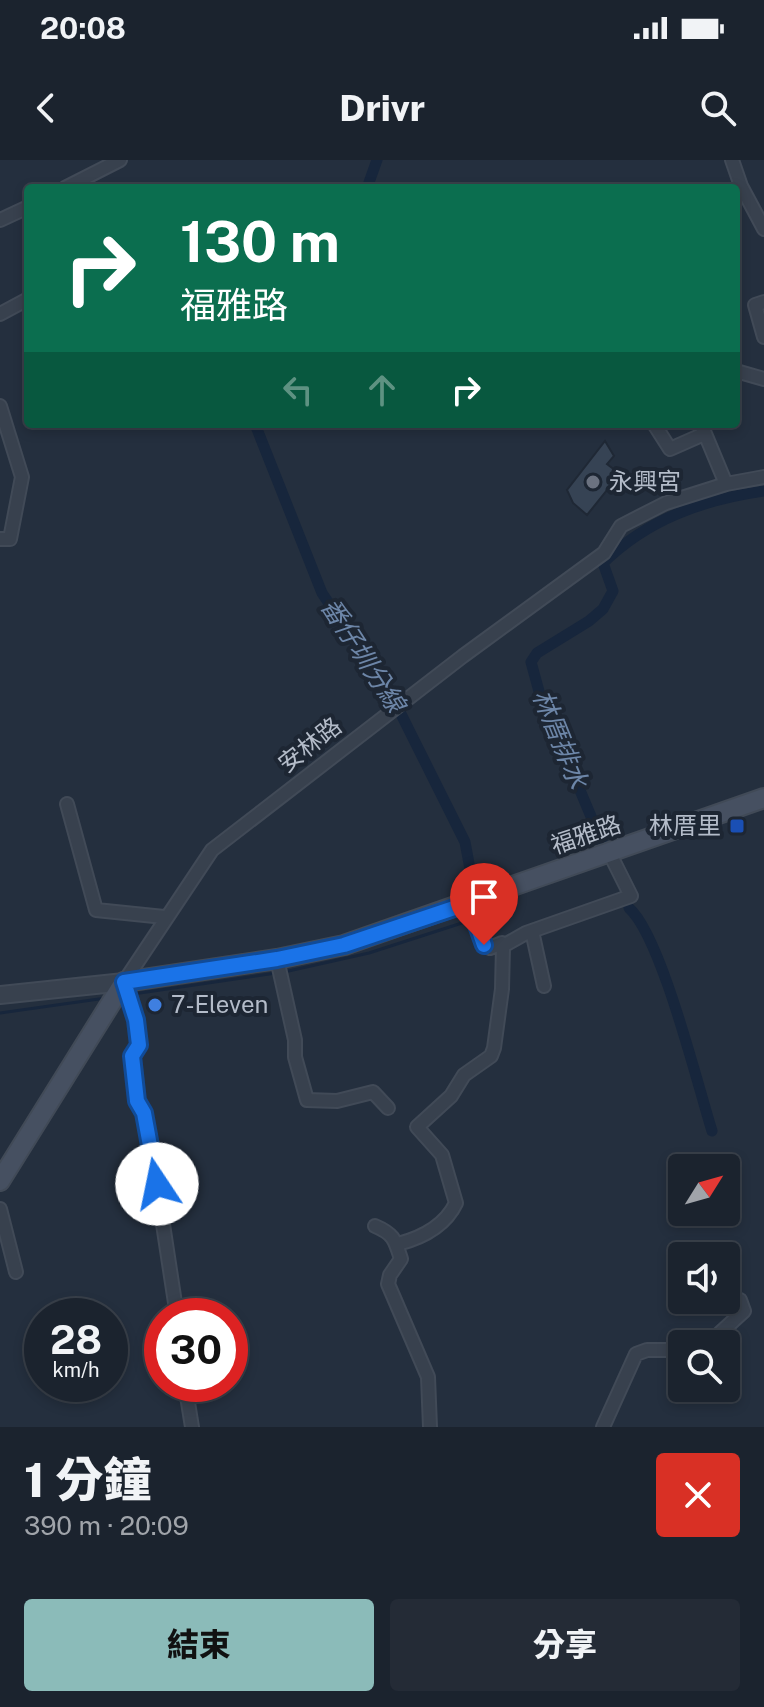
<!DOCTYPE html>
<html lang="zh-TW">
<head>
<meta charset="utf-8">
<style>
	body { margin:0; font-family:"Public Sans","Noto Sans TC",sans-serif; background:#242b36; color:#f1f3f6; height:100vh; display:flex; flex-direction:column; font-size:30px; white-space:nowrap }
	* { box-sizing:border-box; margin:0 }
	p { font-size:26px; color:#a0a4aa }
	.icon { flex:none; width:44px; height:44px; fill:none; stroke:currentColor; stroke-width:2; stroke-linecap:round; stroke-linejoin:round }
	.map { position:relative; height:1267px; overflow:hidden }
	.details { display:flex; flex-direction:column; background:#1b232e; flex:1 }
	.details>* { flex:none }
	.hud { position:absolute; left:24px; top:24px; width:716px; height:244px; border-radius:8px; box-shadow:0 4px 12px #0003,0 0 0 2px #39404a; background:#0b6e4f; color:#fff; overflow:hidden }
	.needle { width:52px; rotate:53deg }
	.buttons { position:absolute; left:668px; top:994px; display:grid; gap:16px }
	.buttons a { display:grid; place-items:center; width:72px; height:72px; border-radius:8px; background:#1b232e; box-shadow:0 4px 12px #0003,0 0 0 2px #39404a; font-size:40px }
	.speed { position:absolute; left:24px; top:1138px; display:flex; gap:16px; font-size:40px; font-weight:700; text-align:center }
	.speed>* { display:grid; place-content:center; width:104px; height:104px; border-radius:50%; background:#1b232e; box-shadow:0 4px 12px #0003,0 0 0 2px #39404a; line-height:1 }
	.speed small { font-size:20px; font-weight:400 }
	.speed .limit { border:12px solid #d22; background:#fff; color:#111 }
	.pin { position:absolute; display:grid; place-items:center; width:68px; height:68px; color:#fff; margin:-82px -34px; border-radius:50% 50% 50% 0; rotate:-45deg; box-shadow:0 0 8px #0007 }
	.pin .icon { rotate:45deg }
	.me { position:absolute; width:88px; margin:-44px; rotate:349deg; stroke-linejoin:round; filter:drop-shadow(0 0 6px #0008) }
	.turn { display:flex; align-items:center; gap:28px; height:168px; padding:0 24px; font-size:36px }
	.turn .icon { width:104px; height:104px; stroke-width:2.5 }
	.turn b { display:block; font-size:56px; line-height:68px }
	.lanes { display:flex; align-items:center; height:76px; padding:0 24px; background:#0003; justify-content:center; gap:40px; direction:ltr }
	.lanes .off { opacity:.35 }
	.round { display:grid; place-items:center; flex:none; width:84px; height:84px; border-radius:8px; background:#242b36 }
	.headline { display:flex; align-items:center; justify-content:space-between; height:136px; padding:0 24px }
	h1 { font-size:48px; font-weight:800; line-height:60px }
	.button { display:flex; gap:16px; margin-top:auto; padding:16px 24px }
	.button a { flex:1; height:92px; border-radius:8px; background:#8bbbb9; color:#111; font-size:32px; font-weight:800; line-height:92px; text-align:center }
	.button a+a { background:#242b36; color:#f1f3f6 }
	.status { display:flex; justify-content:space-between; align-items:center; height:56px; padding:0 40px; background:#1b232e; direction:ltr }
	.status svg { height:22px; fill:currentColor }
	header { display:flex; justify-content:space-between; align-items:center; height:104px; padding:0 24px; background:#1b232e; font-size:36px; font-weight:800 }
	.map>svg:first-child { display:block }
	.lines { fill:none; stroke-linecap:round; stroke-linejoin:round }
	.stream { stroke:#17263c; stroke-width:3 }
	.canal { stroke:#17263c; stroke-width:11 }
	.building { fill:#364354; stroke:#1f2835; stroke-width:2 }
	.minor-casing { stroke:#414a57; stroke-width:16 }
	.tertiary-casing { stroke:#414a57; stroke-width:20 }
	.secondary-casing { stroke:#414a57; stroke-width:22 }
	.minor { stroke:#38414e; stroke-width:12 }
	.tertiary { stroke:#38414e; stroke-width:16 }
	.secondary { stroke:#465061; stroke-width:18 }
	.route-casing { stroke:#114b97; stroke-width:20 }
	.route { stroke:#1a73e8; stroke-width:14 }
	.worship-dot { fill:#6b7280; stroke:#1d2633; stroke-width:3 }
	.transit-dot { fill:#1a4fb4; stroke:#1d2633; stroke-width:3 }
	.shop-dot { fill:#3f7fe0; stroke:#1d2633; stroke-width:3 }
	.labels { text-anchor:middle; stroke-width:8; stroke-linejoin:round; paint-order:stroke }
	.poi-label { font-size:24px; fill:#b4bcc9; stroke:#1d2633; text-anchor:start }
	.street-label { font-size:24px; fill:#b4bcc9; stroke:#1d2633 }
	.water-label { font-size:26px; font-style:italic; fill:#6d86a8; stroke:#1d2633 }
</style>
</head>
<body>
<div class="status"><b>20:08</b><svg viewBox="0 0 49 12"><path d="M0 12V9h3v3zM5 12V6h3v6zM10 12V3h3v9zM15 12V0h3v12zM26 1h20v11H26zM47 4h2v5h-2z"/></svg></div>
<header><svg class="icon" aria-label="back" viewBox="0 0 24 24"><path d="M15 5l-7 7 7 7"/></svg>Drivr<svg class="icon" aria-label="search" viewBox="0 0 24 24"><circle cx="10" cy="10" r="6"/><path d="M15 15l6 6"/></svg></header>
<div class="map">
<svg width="764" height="1267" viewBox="0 0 764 1267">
	<rect width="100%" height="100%" fill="#242f3e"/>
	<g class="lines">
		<path class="stream" d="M 284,812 L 369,793 L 465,762
			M 133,834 L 276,813
			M 0,853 L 106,838"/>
		<path class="canal" d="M 367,28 L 377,0
			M 255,264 L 322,433 L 396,544 L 465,682 L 473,725
			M 603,685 L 540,535 L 531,502 L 537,493 L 589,461 L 603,449 L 613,431 L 603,403 C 648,359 702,340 764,331
			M 629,748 C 661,776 697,923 712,971"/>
	</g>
	<path class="building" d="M 605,281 L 614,296 L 607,304 L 620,314 L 587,355 L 573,343 L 567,330 Z"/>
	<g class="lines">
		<defs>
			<path id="minor" d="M 732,0 L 741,26 L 764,69
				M 65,28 L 120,0
				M 0,60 L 28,47
				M 764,142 L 755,145 L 764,177
				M 0,154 L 28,139
				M 736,211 L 764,219
				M 0,246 L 22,317 L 10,379 L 0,379
				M 654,264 L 670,289 L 704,274
				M 701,264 L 726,324
				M 67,644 L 96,750 L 164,757
				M 532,771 L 544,826
				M 503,786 L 526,773 L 631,736 L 609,692
				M 277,799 L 295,880 L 295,897 L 307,940 L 337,941 L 373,932 L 388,948
				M 0,1049 L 16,1112
				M 375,1066 C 394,1074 395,1080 401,1099 L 390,1115 L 388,1124 L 428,1217 L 430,1267
				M 398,1084 C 421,1078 445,1066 456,1043 L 442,995 L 417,967 L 451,936 L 464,915 L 491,896 L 494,888 L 502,829 L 503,786 L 502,783 L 490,788 L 484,785 L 469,743
				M 177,1156 L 154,1005 L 144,953 L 137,941 L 132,896 L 139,885 L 136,860 L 124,822 L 212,690 L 463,496 L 604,393 L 621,366 L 666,343 L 726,324 L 764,317
				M 708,1184 L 744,1151 L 740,1140
				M 185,1224 L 192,1267
				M 603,1267 L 636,1194 L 647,1190 L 682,1190"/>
			<path id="tertiary" d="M 0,835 L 124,822"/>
			<path id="secondary" d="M 0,1021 L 124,822 L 277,799 L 344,785 L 764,638"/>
		</defs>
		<use href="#minor" class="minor-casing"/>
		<use href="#tertiary" class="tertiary-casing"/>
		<use href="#secondary" class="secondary-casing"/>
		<use href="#minor" class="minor"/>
		<use href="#tertiary" class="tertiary"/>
		<use href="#secondary" class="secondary"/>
	</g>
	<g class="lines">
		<defs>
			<path id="route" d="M 157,1024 L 144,953 L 137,941 L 132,896 L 139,885 L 136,860 L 124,822 L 277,799 L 344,785 L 469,743 L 484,785"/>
		</defs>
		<use href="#route" class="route-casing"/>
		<use href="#route" class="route"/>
	</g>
	<circle class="worship-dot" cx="593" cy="322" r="8"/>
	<rect class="transit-dot" x="729" y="658" width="16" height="16" rx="4"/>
	<circle class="shop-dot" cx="155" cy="845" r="8"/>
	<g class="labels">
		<g class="poi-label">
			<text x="609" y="330">永興宮</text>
			<text x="721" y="674" text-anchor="end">林厝里</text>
			<text x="171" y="853">7-Eleven</text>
		</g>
		<g class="street-label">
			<text transform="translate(310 585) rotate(-38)" y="8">安林路</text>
			<text transform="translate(586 675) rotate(-19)" y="8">福雅路</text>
		</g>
		<g class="water-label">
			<text transform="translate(363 495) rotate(57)" y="9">番仔圳分線</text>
			<text transform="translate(560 579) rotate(68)" y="9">林厝排水</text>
		</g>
	</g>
</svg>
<div class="buttons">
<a><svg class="needle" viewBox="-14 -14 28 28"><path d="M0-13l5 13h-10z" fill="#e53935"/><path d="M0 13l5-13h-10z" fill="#a0a4aa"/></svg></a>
<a><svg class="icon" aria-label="sound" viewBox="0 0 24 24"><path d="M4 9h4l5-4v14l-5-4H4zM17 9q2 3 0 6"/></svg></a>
<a><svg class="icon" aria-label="search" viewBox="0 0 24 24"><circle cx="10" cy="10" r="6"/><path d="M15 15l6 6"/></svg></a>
</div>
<div class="speed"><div>28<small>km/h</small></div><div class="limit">30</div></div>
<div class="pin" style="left:484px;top:785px;background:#d93025"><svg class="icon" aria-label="arrive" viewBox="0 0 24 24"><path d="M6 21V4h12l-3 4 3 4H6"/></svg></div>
<svg class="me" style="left:157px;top:1024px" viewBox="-20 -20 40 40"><circle r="19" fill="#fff"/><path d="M0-13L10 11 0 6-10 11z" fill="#1a73e8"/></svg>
<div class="hud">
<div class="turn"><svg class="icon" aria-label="right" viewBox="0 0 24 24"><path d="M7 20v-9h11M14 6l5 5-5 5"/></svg><div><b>130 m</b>福雅路</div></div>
<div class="lanes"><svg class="icon off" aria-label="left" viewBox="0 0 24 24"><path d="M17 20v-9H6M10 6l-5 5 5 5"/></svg><svg class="icon off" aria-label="ahead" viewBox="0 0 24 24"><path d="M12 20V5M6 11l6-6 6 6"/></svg><svg class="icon" aria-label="right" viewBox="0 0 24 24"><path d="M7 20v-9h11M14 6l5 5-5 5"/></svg></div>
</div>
</div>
<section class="details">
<div class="headline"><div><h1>1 分鐘</h1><p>390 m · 20:09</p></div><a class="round" style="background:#d93025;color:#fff"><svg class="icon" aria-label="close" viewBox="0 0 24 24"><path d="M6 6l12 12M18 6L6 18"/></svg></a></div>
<div class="button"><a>結束</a><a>分享</a></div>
</section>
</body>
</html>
